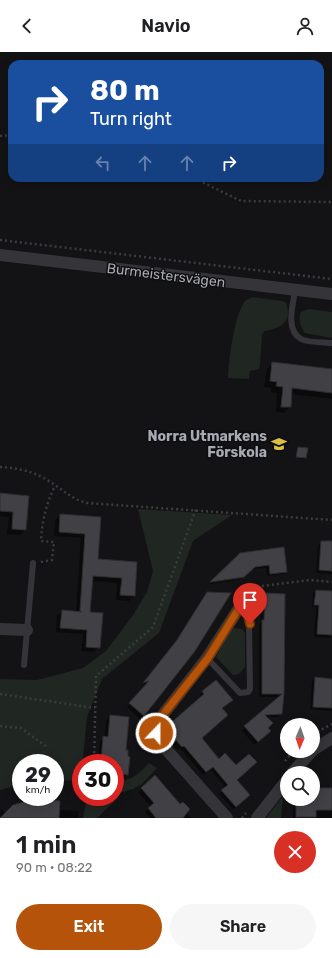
<!DOCTYPE html>
<html lang="en">
<head>
<meta charset="utf-8">
<style>
	body { margin:0; font-family:Rubik,sans-serif; background:#f6f6f6; color:#202124; height:100vh; display:flex; flex-direction:column; font-size:15px; white-space:nowrap }
	* { box-sizing:border-box; margin:0 }
	p { font-size:13px; color:#757577 }
	.icon { flex:none; width:22px; height:22px; fill:none; stroke:currentColor; stroke-width:2; stroke-linecap:round; stroke-linejoin:round }
	.map { position:relative; height:766px; overflow:hidden }
	.drawer { display:flex; flex-direction:column; background:#fff; flex:1 }
	.drawer>* { flex:none }
	.guide { position:absolute; left:8px; top:8px; width:316px; height:122px; border-radius:12px; box-shadow:0 2px 10px #0003; background:#1a4fa0; color:#fff; overflow:hidden }
	.needle { width:26px; rotate:182deg }
	.fabs { position:absolute; left:280px; top:666px; display:grid; gap:8px }
	.fabs a { display:grid; place-items:center; width:40px; height:40px; border-radius:50%; background:#fff; box-shadow:0 2px 10px #0003; font-size:20px }
	.speed { position:absolute; left:12px; top:702px; display:flex; gap:8px; font-size:20px; font-weight:700; text-align:center }
	.speed>* { display:grid; place-content:center; width:52px; height:52px; border-radius:50%; background:#fff; box-shadow:0 2px 10px #0003; line-height:1 }
	.speed small { font-size:10px; font-weight:400 }
	.speed .limit { border:6px solid #d22; background:#fff; color:#111 }
	.pin { position:absolute; display:grid; place-items:center; width:34px; height:34px; color:#fff; margin:-41px -17px; border-radius:50% 50% 50% 0; rotate:-45deg; box-shadow:0 0 4px #0007 }
	.pin .icon { rotate:45deg }
	.me { position:absolute; width:44px; margin:-22px; rotate:22deg; stroke-linejoin:round; filter:drop-shadow(0 0 3px #0008) }
	.turn { display:flex; align-items:center; gap:14px; height:84px; padding:0 16px; font-size:18px }
	.turn .icon { width:52px; height:52px; stroke-width:2.5 }
	.turn b { display:block; font-size:28px; line-height:34px }
	.lanes { display:flex; align-items:center; height:38px; padding:0 16px; background:#0003; justify-content:center; gap:20px; direction:ltr }
	.lanes .off { opacity:.35 }
	.round { display:grid; place-items:center; flex:none; width:42px; height:42px; border-radius:21px; background:#f6f6f6 }
	.overview { display:flex; align-items:center; justify-content:space-between; height:68px; padding:0 16px }
	h1 { font-size:24px; font-weight:600; line-height:30px }
	.button { display:flex; gap:8px; margin-top:auto; padding:8px 16px }
	.button a { flex:1; height:46px; border-radius:24px; background:#b45309; color:#fff; font-size:16px; font-weight:600; line-height:46px; text-align:center }
	.button a+a { background:#f6f6f6; color:#202124 }
	header { display:flex; justify-content:space-between; align-items:center; height:52px; padding:0 16px; background:#fff; font-size:18px; font-weight:600 }
	.map>svg:first-child { display:block }
	.green { fill:#202621 }
	.shadow { fill:#0007 }
	.building { fill:#414044; stroke:#2e2d30 }
	.lines { fill:none; stroke-linecap:round; stroke-linejoin:round }
	.path { stroke:#3b3b40; stroke-width:2.5; stroke-dasharray:2 3; stroke-linecap:butt }
	.service { stroke:#353539; stroke-width:6 }
	.minor { stroke:#353539; stroke-width:12 }
	.route-casing { stroke:#753606; stroke-width:10 }
	.route { stroke:#b45309; stroke-width:7 }
	.labels { text-anchor:middle; stroke-width:3; stroke-linejoin:round; paint-order:stroke }
	.street-label { font-size:14px; fill:#a7a9b3; stroke:#0e0e10 }
	.poi-label { font-size:14px; font-weight:bold; fill:#a7a9b3; stroke:#0e0e10; text-anchor:end }
</style>
</head>
<body>
<header><svg class="icon" aria-label="back" viewBox="0 0 24 24"><path d="M15 5l-7 7 7 7"/></svg>Navio<svg class="icon" aria-label="person" viewBox="0 0 24 24"><circle cx="12" cy="8" r="4"/><path d="M4 21q1-7 8-7t8 7"/></svg></header>
<div class="map">
<svg width="332" height="766" viewBox="0 0 332 766">
	<rect width="100%" height="100%" fill="#131315"/>
	<path class="green" d="M 253,245 L 282,249 L 286,251 C 293,271 280,276 264,279 L 262,283 L 260,313 L 259,317 L 250,319 L 249,327 L 228,326 C 229,306 234,264 245,249 C 247,247 251,246 253,245 Z
		M 309,257 L 332,260 L 332,286 L 305,281 C 300,274 298,268 301,260 Z
		M 138,457 L 232,463 L 193,489 L 159,581 L 102,627 L 87,665 L 81,725 L 77,729 L 55,728 L 55,711 L 21,711 L 21,732 L 0,738 L 0,627 L 37,628 L 83,616 L 106,599 L 133,563 L 147,540 L 153,519 Z
		M 234,576 L 242,577 L 245,581 L 245,615 L 239,622 L 233,623 L 216,605 L 229,579 Z
		M 149,711 L 157,716 L 142,732 L 133,737 L 120,741 L 116,748 L 97,766 L 83,766 L 87,745 L 115,745 L 115,728 C 131,730 139,722 149,711 Z
		M 283,744 L 281,766 L 266,766 Z"/>
	<path class="shadow" d="M 273,311 L 332,318 L 332,347 L 291,342 L 290,355 L 284,361 L 276,360 L 277,341 L 271,340 L 271,336 L 264,335 L 267,317 Z
		M 299,396 L 305,406 L 304,407 L 296,406 Z
		M 0,442 L 28,444 L 26,478 L 20,483 L 7,482 L 9,465 L 0,464 Z
		M 60,464 L 100,466 L 97,508 L 136,511 L 134,544 L 129,549 L 116,548 L 117,531 L 91,529 L 89,561 L 99,595 L 94,600 L 81,599 L 83,582 L 56,580 L 57,564 L 62,559 L 76,560 L 81,486 L 54,484 L 55,468 Z
		M 321,490 L 332,490 L 332,522 L 316,521 L 318,493 Z
		M 240,502 L 286,519 L 283,522 L 267,524 L 266,516 L 251,517 Z
		M 241,527 L 240,528 L 209,532 L 210,531 Z
		M 316,539 L 332,557 L 331,586 L 314,585 L 316,555 L 312,555 L 313,541 Z
		M 207,541 L 208,577 L 140,667 L 127,655 L 148,631 L 142,633 L 174,593 Z
		M 265,542 L 284,543 L 281,662 L 278,665 L 266,665 L 266,683 L 254,693 L 242,678 L 280,645 L 259,645 L 259,573 L 261,570 L 262,546 Z
		M 315,626 L 332,628 L 332,659 L 310,657 L 312,629 Z
		M 203,640 L 221,656 L 200,686 L 236,728 L 246,746 L 233,757 L 219,742 L 226,736 L 210,717 L 203,723 L 180,696 L 178,698 L 163,680 L 202,645 L 200,643 Z
		M 110,664 L 125,699 L 128,722 L 124,725 L 115,725 L 115,711 L 98,711 L 100,689 L 105,685 L 106,668 Z
		M 155,724 L 185,760 L 191,766 L 150,766 L 145,760 L 151,755 L 138,740 Z
		M 313,737 L 332,737 L 332,766 L 293,766 L 293,754 L 297,751 L 307,751 L 307,747 L 313,747 Z
		M 45,749 L 58,758 L 79,759 L 78,766 L 0,766 L 1,757 L 5,761 Z"/>
	<path class="building" d="M 272,310 L 332,317 L 332,341 L 292,336 L 291,355 L 281,355 L 283,335 L 276,334 L 277,330 L 270,329 Z
		M 298,395 L 308,396 L 306,406 L 296,405 Z
		M 0,441 L 29,444 L 26,478 L 12,477 L 13,460 L 0,459 Z
		M 60,462 L 101,465 L 98,507 L 137,510 L 135,544 L 120,543 L 122,526 L 93,524 L 90,560 L 103,561 L 100,596 L 86,595 L 87,578 L 60,576 L 62,558 L 82,560 L 80,559 L 85,482 L 59,480 Z
		M 321,489 L 332,489 L 332,519 L 319,518 Z
		M 284,495 L 287,520 L 270,522 L 269,513 L 255,515 L 244,525 L 210,530 L 240,501 Z
		M 316,538 L 332,539 L 332,583 L 317,582 L 319,553 L 314,553 Z
		M 207,540 L 231,541 L 195,599 L 144,664 L 129,651 L 149,629 L 143,631 L 177,588 Z
		M 265,541 L 285,542 L 284,642 L 282,662 L 265,663 L 273,671 L 268,676 L 271,679 L 258,690 L 244,674 L 282,642 L 262,642 L 262,568 L 264,568 Z
		M 315,625 L 332,627 L 332,656 L 313,655 Z
		M 216,628 L 233,648 L 222,656 L 228,663 L 202,686 L 219,707 L 225,701 L 236,713 L 249,702 L 257,710 L 237,728 L 250,743 L 236,755 L 221,738 L 228,733 L 213,715 L 206,720 L 184,694 L 182,695 L 165,676 L 204,642 L 202,639 Z
		M 110,663 L 129,665 L 126,698 L 128,698 L 128,704 L 130,705 L 128,723 L 115,721 L 115,711 L 101,711 L 103,684 L 108,685 Z
		M 155,723 L 180,752 L 183,750 L 190,757 L 183,766 L 156,766 L 148,756 L 154,751 L 141,736 Z
		M 313,736 L 332,736 L 332,758 L 316,758 L 316,765 L 296,765 L 296,750 L 310,750 L 310,747 L 313,747 Z
		M 40,745 L 45,745 L 46,748 L 60,749 L 59,766 L 0,766 L 13,753 Z"/>
	<g class="lines">
		<path class="path" d="M 0,84 L 12,83
			M 194,126 L 241,149 L 332,150
			M 0,188 L 332,227
			M 0,415 C 17,416 33,419 47,428 C 63,437 69,446 87,451 L 332,468
			M 41,510 L 52,508 L 54,490 L 41,489 C 42,469 46,452 55,434
			M 245,543 L 254,535 L 310,528 L 332,530
			M 0,642 L 95,656
			M 0,674 L 21,676 L 47,695
			M 313,682 L 332,672
			M 285,709 L 293,699
			M 94,711 L 96,624 L 153,575 L 196,457
			M 242,766 L 246,761"/>
		<path class="service" d="M 295,238 C 293,253 285,278 301,287 C 308,291 324,290 332,291
			M 207,606 L 240,641 L 248,640 L 250,637 L 249,572 L 248,564 L 241,553
			M 24,613 L 33,511"/>
		<path class="minor" d="M 0,203 L 332,242
			M 0,577 L 27,578
			M 313,698 L 332,686
			M 292,721 L 312,699
			M 227,766 L 157,687 L 156,681 L 158,669 L 207,606 L 241,553
			M 257,766 L 287,728"/>
	</g>
	<g class="lines">
		<defs>
			<path id="route" d="M 156,681 L 158,669 L 208,606 L 241,553 L 248,564 L 250,572"/>
		</defs>
		<use href="#route" class="route-casing"/>
		<use href="#route" class="route"/>
	</g>
	<defs>
		<symbol id="school-bare" viewBox="-9 -9 18 18"><path d="M0-5L7-2L0 1L-7-2ZM-4 1L0 2.5L4 1V4Q0 6-4 4Z" fill="#dbbf45" stroke="#0e0e10" stroke-width="2.5" paint-order="stroke"/></symbol>
	</defs>
	<g fill-rule="evenodd">
		<use href="#school-bare" x="268" y="381" width="22" height="22"/>
	</g>
	<g class="labels">
		<g class="street-label">
			<text transform="translate(166 223) rotate(7)" y="5">Burmeistersvägen</text>
		</g>
		<g class="poi-label">
			<text x="267" y="389">Norra Utmarkens<tspan x="267" dy="16">Förskola</tspan></text>
		</g>
	</g>
</svg>
<div class="fabs">
<a><svg class="needle" viewBox="-14 -14 28 28"><path d="M0-13l5 13h-10z" fill="#e53935"/><path d="M0 13l5-13h-10z" fill="#757577"/></svg></a>
<a><svg class="icon" aria-label="search" viewBox="0 0 24 24"><circle cx="10" cy="10" r="6"/><path d="M15 15l6 6"/></svg></a>
</div>
<div class="speed"><div>29<small>km/h</small></div><div class="limit">30</div></div>
<div class="pin" style="left:250px;top:572px;background:#d93025"><svg class="icon" aria-label="arrive" viewBox="0 0 24 24"><path d="M6 21V4h12l-3 4 3 4H6"/></svg></div>
<svg class="me" style="left:156px;top:681px" viewBox="-20 -20 40 40"><circle r="17" fill="#b45309" stroke="#fff" stroke-width="3"/><path d="M0-11L8 9 0 5-8 9z" fill="#fff"/></svg>
<div class="guide">
<div class="turn"><svg class="icon" aria-label="right" viewBox="0 0 24 24"><path d="M7 20v-9h11M14 6l5 5-5 5"/></svg><div><b>80 m</b>Turn right</div></div>
<div class="lanes"><svg class="icon off" aria-label="left" viewBox="0 0 24 24"><path d="M17 20v-9H6M10 6l-5 5 5 5"/></svg><svg class="icon off" aria-label="ahead" viewBox="0 0 24 24"><path d="M12 20V5M6 11l6-6 6 6"/></svg><svg class="icon off" aria-label="ahead" viewBox="0 0 24 24"><path d="M12 20V5M6 11l6-6 6 6"/></svg><svg class="icon" aria-label="right" viewBox="0 0 24 24"><path d="M7 20v-9h11M14 6l5 5-5 5"/></svg></div>
</div>
</div>
<section class="drawer">
<div class="overview"><div><h1>1 min</h1><p>90 m · 08:22</p></div><a class="round" style="background:#d93025;color:#fff"><svg class="icon" aria-label="close" viewBox="0 0 24 24"><path d="M6 6l12 12M18 6L6 18"/></svg></a></div>
<div class="button"><a>Exit</a><a>Share</a></div>
</section>
</body>
</html>
